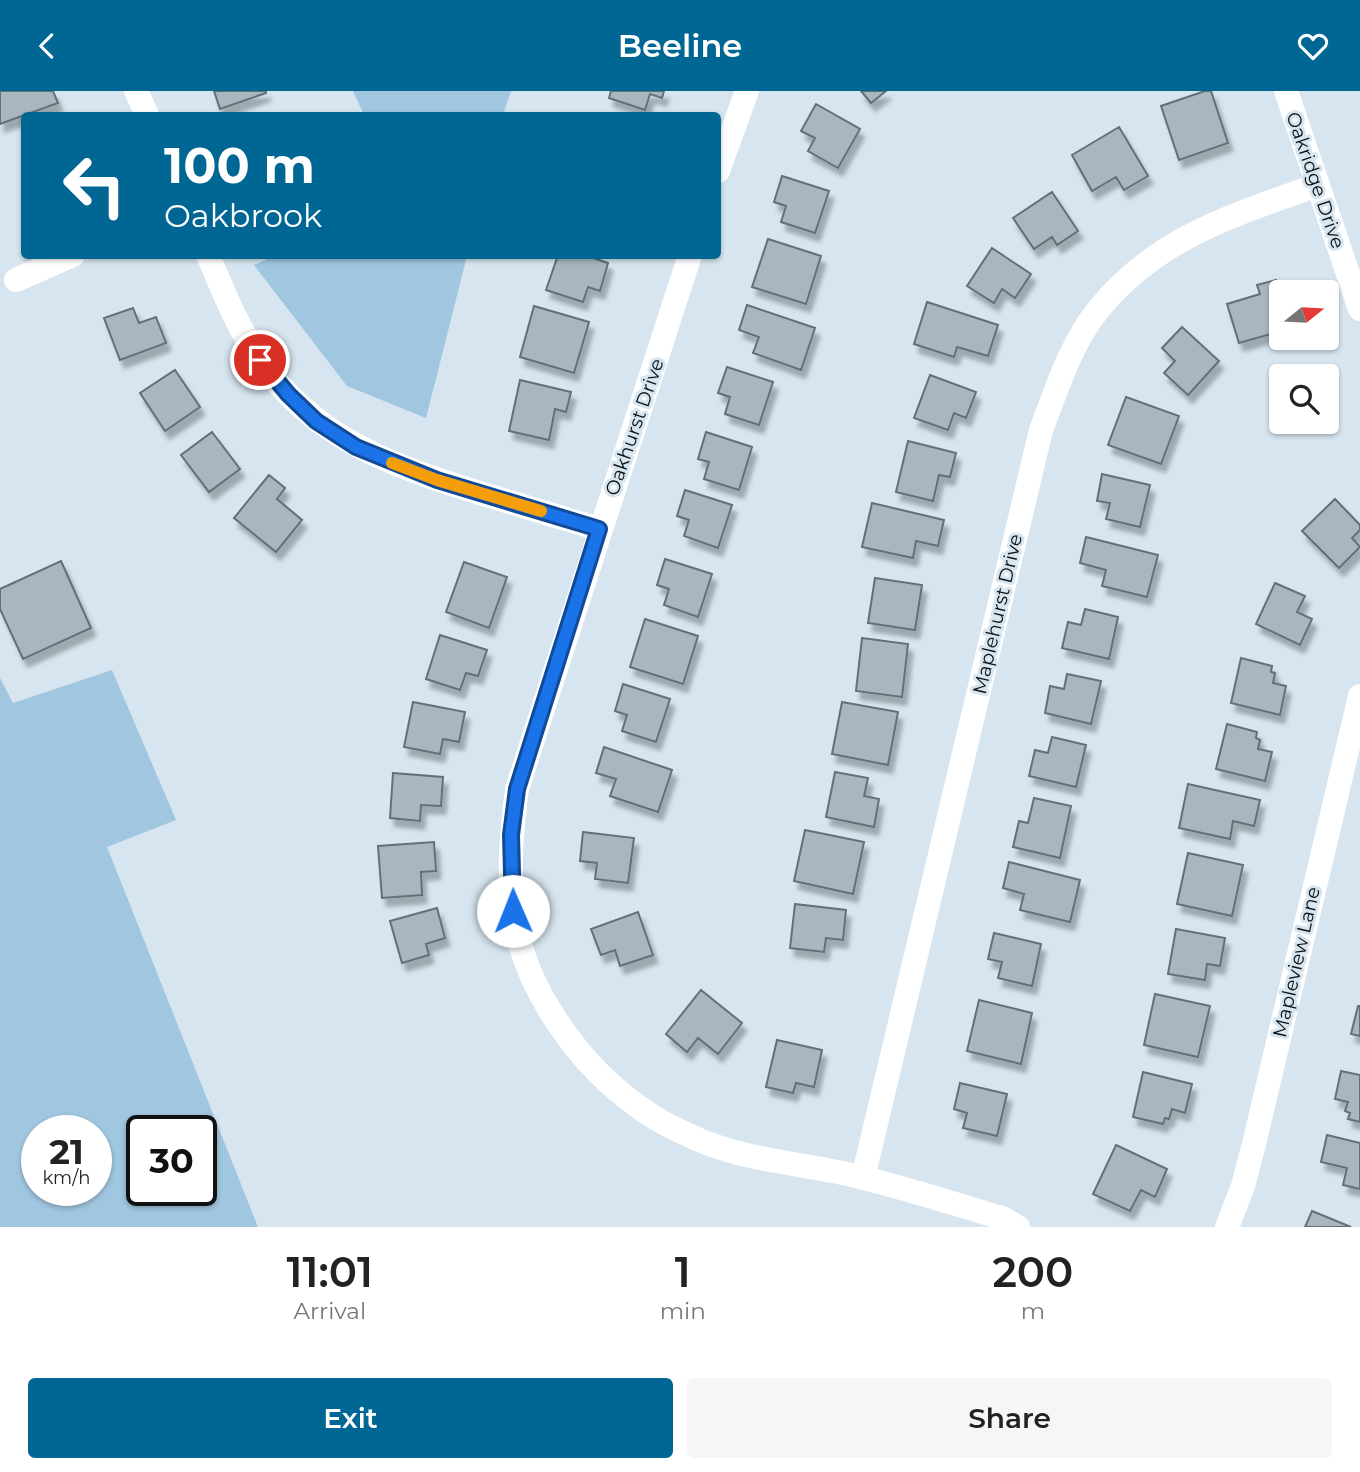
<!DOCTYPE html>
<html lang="en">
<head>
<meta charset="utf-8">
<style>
	body { margin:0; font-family:Montserrat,sans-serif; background:#f6f6f6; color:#222; height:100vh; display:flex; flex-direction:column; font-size:26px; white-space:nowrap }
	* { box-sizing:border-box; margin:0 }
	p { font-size:23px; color:#767676 }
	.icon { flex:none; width:38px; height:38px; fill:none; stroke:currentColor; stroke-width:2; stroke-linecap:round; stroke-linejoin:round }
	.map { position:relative; height:1136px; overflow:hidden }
	.sheet { display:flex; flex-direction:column; background:#fff; flex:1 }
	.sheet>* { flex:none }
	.top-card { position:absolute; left:21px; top:21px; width:700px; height:147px; border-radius:7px; box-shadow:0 2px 5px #0004; background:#006694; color:#fff; overflow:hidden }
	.needle { width:46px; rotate:72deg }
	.fabs { position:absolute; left:1269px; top:189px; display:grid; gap:14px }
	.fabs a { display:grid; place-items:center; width:70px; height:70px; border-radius:7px; background:#fff; box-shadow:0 2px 5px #0004; font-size:35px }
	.speed { position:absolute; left:21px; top:1024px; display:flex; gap:14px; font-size:35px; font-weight:700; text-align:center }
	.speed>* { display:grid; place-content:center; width:91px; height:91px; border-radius:50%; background:#fff; box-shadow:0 2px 5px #0004; line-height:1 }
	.speed small { font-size:18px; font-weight:400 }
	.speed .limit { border:4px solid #111; border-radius:10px; background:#fff; color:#111 }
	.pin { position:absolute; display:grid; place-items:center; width:60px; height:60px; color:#fff; margin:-30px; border:4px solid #fff; border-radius:50%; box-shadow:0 2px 7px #0007 }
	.me { position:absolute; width:77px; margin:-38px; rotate:359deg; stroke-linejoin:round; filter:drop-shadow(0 0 5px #0008) }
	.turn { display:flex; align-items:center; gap:24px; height:147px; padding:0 28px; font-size:32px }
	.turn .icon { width:91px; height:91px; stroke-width:2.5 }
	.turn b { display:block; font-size:49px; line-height:60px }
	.eta { display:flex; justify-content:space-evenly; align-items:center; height:119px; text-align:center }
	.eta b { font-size:42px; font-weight:600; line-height:49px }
	.action { display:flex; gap:14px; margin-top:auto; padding:14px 28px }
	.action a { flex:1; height:80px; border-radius:7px; background:#006694; color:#fff; font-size:28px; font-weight:600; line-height:80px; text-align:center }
	.action a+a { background:#f6f6f6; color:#222 }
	header { display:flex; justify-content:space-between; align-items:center; height:91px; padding:0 28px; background:#006694; color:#fff; font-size:32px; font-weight:600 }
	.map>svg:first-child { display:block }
	.green { fill:#a0c6e0; fill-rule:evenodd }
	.building { fill:#a8b6c0; stroke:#627079; stroke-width:2; filter:url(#shadow) }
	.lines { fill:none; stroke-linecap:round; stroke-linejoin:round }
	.minor { stroke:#fff; stroke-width:24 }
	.route-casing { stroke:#114b97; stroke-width:18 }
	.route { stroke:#1a73e8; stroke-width:12 }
	.slow { stroke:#f59e0b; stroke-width:12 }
	.labels { text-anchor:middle; stroke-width:6; stroke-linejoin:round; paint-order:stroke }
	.street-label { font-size:19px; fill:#0b1013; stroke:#d6e5ef }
</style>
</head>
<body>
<header><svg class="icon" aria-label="back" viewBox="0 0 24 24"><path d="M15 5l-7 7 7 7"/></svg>Beeline<svg class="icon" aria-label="heart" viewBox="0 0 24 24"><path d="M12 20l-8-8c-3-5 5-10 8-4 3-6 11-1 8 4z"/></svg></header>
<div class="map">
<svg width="1360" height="1136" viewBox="0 0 1360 1136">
	<defs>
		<filter id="shadow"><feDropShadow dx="4.5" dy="8" stdDeviation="2" flood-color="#0004"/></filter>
	</defs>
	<rect width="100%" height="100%" fill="#d6e5ef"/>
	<path class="green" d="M 353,0 L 511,0 L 503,24 L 364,24 Z
		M 275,165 L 467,165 L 426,327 L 347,295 L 254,174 Z
		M 112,579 L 176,729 L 107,756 L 258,1136 L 0,1136 L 0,587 L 13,612 ZM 37,1040 L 96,1040 L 96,1099 L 37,1099 ZM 142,1040 L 201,1040 L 201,1099 L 142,1099 Z"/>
	<path class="building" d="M 0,0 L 53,0 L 58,12 L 0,33 Z
		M 214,0 L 266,0 L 266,2 L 220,18 Z
		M 611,0 L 664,0 L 662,7 L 650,3 L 645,19 L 609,7 Z
		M 861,0 L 886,0 L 871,12 Z
		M 1205,0 L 1211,0 L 1228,52 L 1179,69 L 1161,15 Z
		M 816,13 L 860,38 L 838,77 L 808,60 L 815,47 L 801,40 Z
		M 1119,36 L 1148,85 L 1124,99 L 1116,86 L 1092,100 L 1072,64 Z
		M 782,85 L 829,100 L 815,142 L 781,131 L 786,115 L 774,111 Z
		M 1052,101 L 1078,140 L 1057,154 L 1052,146 L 1034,158 L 1013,127 Z
		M 768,148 L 821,165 L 806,213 L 752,196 Z
		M 992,157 L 1031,183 L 1015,207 L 1002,198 L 994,212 L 967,195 Z
		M 558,164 L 584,164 L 608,172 L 600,200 L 588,196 L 583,211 L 546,199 Z
		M 1276,189 L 1281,207 L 1281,240 L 1239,252 L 1227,213 L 1260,203 L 1257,194 Z
		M 927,211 L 998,234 L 988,265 L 957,256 L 954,266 L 914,253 Z
		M 747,214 L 815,237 L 801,279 L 753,262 L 759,246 L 739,239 Z
		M 534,215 L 589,231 L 574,282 L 520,266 Z
		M 133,217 L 139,232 L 156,226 L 166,252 L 120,269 L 104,227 Z
		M 1182,236 L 1219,270 L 1188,304 L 1164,282 L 1175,270 L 1162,257 Z
		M 727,276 L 773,291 L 759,334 L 725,323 L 730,306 L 718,302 Z
		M 175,279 L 200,316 L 165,340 L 140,302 Z
		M 930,284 L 976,301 L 966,327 L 954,322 L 948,339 L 914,327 Z
		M 520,289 L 571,301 L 566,321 L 555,318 L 549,349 L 509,340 Z
		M 1126,306 L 1179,325 L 1161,373 L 1108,354 Z
		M 212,341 L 240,378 L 209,401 L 181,364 Z
		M 706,341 L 752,356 L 739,399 L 704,388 L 709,371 L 698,368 Z
		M 908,350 L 956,362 L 950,386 L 939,384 L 933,410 L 896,401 Z
		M 1102,383 L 1150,394 L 1140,436 L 1106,428 L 1110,412 L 1097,410 Z
		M 269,384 L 285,397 L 277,408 L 302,429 L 276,461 L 234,427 Z
		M 685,399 L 732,414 L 718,457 L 684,445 L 689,429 L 677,425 Z
		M 1335,408 L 1360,434 L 1360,439 L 1352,447 L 1360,456 L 1339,477 L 1302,440 Z
		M 872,412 L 944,429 L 938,455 L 916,450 L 913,467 L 862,456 Z
		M 1086,446 L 1158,464 L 1147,506 L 1102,495 L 1106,479 L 1080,472 Z
		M 665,468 L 712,483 L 698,526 L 664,514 L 669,498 L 657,494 Z
		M 61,470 L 91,537 L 23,568 L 0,518 L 0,498 Z
		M 464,471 L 507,486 L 489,537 L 446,521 Z
		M 875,487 L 922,494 L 915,539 L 868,532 Z
		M 1275,492 L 1305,505 L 1297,521 L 1312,528 L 1300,554 L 1256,533 Z
		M 1085,518 L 1118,526 L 1109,568 L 1062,557 L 1068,531 L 1081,534 Z
		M 645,528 L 698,545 L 683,593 L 630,576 Z
		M 440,544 L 487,559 L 478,585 L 466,582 L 460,599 L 426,588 Z
		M 862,547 L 908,553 L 902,606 L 856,600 Z
		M 1241,567 L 1272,575 L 1271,581 L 1275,582 L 1273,592 L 1286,595 L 1280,624 L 1231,612 Z
		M 1067,583 L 1101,590 L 1091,633 L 1045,622 L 1050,595 L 1064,598 Z
		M 623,593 L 670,608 L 656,651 L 622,640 L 627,624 L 615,620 Z
		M 413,611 L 465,621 L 459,651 L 443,648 L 440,663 L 404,656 Z
		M 842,611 L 898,621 L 888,674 L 832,663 Z
		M 1227,633 L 1257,641 L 1256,647 L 1260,649 L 1258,658 L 1272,661 L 1265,690 L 1216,678 Z
		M 1052,646 L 1086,654 L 1076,696 L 1029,685 L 1035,659 L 1048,662 Z
		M 604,656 L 672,679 L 658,721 L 610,705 L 616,688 L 596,682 Z
		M 835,681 L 868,687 L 864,705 L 879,708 L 874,736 L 826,726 Z
		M 393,682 L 443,686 L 441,715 L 421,714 L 420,730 L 390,727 Z
		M 1188,693 L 1260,709 L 1254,735 L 1233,730 L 1230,748 L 1179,737 Z
		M 1034,707 L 1071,715 L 1060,767 L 1013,756 L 1019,730 L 1028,732 Z
		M 805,739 L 864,751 L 853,803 L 794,790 Z
		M 583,741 L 634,747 L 628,792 L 595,788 L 597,772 L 580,770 Z
		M 434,751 L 436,780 L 421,781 L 422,804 L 382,807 L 378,755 Z
		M 1188,762 L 1243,774 L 1232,825 L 1177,813 Z
		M 1009,771 L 1080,789 L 1070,831 L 1020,819 L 1024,803 L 1003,797 Z
		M 795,813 L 846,819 L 843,849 L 826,847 L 824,861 L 790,857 Z
		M 437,817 L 445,847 L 426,853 L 429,864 L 402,872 L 390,830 Z
		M 638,821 L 653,864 L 620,875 L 615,859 L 601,864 L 591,838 Z
		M 1176,838 L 1225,847 L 1220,875 L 1207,873 L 1205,889 L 1168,883 Z
		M 994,842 L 1041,853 L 1032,895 L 998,887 L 1002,871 L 988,868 Z
		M 701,899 L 742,932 L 718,963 L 698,947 L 687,961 L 666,943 Z
		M 1155,903 L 1210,915 L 1198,966 L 1144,954 Z
		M 979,909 L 1032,922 L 1021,973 L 967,960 Z
		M 1358,915 L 1360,915 L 1360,945 L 1351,943 Z
		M 777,949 L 822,959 L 814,996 L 796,992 L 793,1002 L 766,996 Z
		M 1341,980 L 1360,984 L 1360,1031 L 1348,1028 L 1350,1022 L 1345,1020 L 1348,1011 L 1335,1008 Z
		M 1143,981 L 1192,993 L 1185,1022 L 1172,1018 L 1169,1028 L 1165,1027 L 1163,1033 L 1133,1026 Z
		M 960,992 L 1007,1003 L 997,1045 L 963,1037 L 967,1022 L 954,1018 Z
		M 1327,1044 L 1360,1052 L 1360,1098 L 1343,1094 L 1347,1077 L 1321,1071 Z
		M 1116,1054 L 1167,1078 L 1155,1106 L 1141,1099 L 1130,1120 L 1093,1103 Z
		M 1312,1120 L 1351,1136 L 1305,1136 Z"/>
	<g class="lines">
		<path class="minor" d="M 136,0 L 147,24
			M 1286,0 L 1360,218
			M 718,80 L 747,0
			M 208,164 C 223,200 238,237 260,269 C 314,348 395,376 483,403 C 522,415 560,426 599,438
			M 690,164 L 517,698 C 512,737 508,779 513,819 C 522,896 580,976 643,1019 C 661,1032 683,1042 704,1051 C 747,1068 793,1072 838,1081 C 894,1093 948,1111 1002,1127 L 1018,1136
			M 16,189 L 73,164
			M 863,1087 L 1041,339 C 1056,300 1071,252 1098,219 C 1157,146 1234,124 1318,94
			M 1227,1136 L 1243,1095 L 1254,1053 L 1360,605"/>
	</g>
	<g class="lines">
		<defs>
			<path id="route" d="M 260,269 L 288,303 L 316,330 L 356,356 L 437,389 L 599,438 L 517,698 L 511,744 L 513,820"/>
		</defs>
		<use href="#route" class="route-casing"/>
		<use href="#route" class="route"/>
		<path class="slow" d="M 392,372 L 437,389 L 541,420"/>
	</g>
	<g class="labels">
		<g class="street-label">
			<text transform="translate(1316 89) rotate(71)" y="7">Oakridge Drive</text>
			<text transform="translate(634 336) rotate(-71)" y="7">Oakhurst Drive</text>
			<text transform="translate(997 523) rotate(-77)" y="7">Maplehurst Drive</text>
			<text transform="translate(1296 871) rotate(-77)" y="7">Mapleview Lane</text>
		</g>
	</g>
</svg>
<div class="fabs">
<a><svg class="needle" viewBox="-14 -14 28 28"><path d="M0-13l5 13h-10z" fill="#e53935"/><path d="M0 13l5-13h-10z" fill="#767676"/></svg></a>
<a><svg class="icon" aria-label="search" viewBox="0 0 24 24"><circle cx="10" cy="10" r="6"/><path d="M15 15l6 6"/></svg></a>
</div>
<div class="speed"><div>21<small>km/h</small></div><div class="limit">30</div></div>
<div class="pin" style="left:260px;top:269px;background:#d93025"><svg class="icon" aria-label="arrive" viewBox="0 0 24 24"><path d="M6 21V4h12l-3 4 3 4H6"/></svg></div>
<svg class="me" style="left:513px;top:820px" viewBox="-20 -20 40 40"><circle r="19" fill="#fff"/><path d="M0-13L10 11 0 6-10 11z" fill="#1a73e8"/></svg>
<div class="top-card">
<div class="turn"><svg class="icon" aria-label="left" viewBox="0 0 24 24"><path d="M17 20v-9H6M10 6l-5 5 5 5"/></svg><div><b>100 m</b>Oakbrook</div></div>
</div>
</div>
<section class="sheet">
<div class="eta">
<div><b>11:01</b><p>Arrival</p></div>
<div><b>1</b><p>min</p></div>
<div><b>200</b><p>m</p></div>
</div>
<div class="action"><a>Exit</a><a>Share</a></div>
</section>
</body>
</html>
